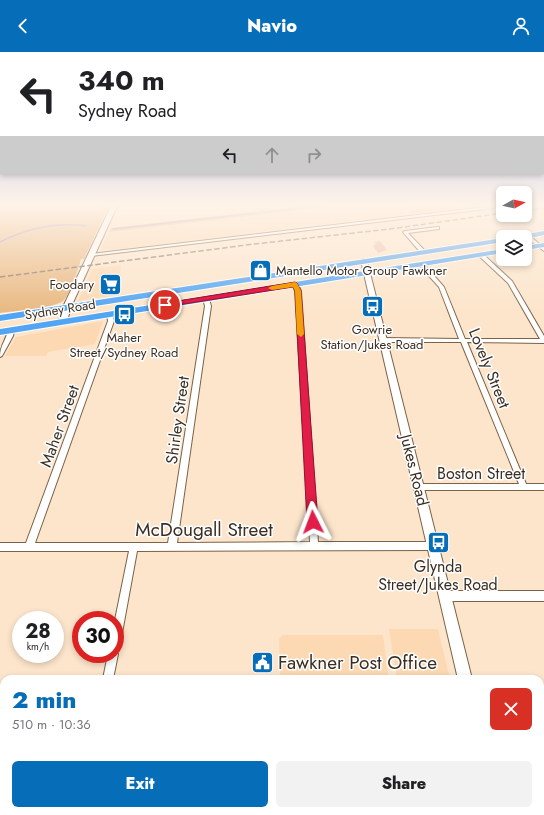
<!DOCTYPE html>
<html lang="en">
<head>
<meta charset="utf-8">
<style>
	body { margin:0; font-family:Jost,sans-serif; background:#f2f2f2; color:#202124; height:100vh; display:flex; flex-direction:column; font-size:15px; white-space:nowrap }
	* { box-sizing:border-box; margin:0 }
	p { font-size:13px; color:#757577 }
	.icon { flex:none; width:22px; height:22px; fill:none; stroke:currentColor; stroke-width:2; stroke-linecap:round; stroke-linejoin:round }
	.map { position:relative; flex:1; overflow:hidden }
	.details { position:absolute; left:0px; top:623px; width:544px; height:140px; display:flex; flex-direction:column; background:#fff; border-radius:12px 12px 0 0; box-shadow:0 2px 6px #0003 }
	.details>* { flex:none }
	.top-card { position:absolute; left:0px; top:0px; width:544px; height:122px; box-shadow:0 2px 6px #0003; background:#fff; color:#202124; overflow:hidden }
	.needle { width:26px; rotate:82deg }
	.buttons { position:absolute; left:496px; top:134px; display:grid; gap:8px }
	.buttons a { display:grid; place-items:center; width:36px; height:36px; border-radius:6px; background:#fff; box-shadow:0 2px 6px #0003; font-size:20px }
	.speed { position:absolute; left:12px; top:559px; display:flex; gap:8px; font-size:20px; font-weight:700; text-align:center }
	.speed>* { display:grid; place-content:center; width:52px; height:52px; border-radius:50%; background:#fff; box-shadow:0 2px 6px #0003; line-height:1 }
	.speed small { font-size:10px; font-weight:400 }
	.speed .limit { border:6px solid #d22; background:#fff; color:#111 }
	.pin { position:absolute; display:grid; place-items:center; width:34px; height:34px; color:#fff; margin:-17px; border:2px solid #fff; border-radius:50%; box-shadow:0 1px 4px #0007 }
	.me { position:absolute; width:44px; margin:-22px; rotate:357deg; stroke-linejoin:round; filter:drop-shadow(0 0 3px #0008) }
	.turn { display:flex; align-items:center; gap:14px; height:84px; padding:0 12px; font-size:18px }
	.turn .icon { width:52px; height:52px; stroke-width:2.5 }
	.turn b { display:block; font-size:28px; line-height:34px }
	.lanes { display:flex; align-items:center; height:38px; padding:0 12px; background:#0003; justify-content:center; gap:20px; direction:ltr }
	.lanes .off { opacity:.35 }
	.round { display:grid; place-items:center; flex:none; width:42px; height:42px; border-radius:6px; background:#f2f2f2 }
	.summary { display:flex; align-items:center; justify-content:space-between; height:68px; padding:0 12px }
	h1 { font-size:24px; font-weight:800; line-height:30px; color:#066db9 }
	.action { display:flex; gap:8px; margin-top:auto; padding:8px 12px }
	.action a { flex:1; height:46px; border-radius:6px; background:#066db9; color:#fff; font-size:16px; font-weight:800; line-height:46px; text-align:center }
	.action a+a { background:#f2f2f2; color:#202124 }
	header { display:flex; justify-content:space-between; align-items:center; height:52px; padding:0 12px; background:#066db9; color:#fff; font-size:18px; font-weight:800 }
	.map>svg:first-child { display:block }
	.built { fill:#fcd9b3 }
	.green { fill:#e9b983 }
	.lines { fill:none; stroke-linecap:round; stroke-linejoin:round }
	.stream { stroke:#aa89ba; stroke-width:1.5 }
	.building { fill:#eac2ae }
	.street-casing { stroke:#7c6246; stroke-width:2 }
	.secondary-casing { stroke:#7c6246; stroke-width:2 }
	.highway-casing { stroke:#fff; stroke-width:2 }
	.street { fill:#fff; fill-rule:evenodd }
	.secondary { fill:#fff; fill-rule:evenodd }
	.highway { fill:#52a5f3; fill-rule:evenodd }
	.rail { stroke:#897866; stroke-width:1.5; stroke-dasharray:5.5 2.5; stroke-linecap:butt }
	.route { fill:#e11d48; stroke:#92132f }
	.slow { fill:#f59e0b }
	.labels { text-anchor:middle; stroke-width:3; stroke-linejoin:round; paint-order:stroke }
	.far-poi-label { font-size:13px; fill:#3a2e22; stroke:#fff }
	.far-street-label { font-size:13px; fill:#3a2e22; stroke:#fff }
	.street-label { font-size:16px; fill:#3a2e22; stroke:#fff }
	.poi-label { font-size:16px; fill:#3a2e22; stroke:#fff }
	.near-street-label { font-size:19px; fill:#3a2e22; stroke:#fff }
	.near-poi-label { font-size:19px; fill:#3a2e22; stroke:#fff; text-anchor:start }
</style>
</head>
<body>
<header><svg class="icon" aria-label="back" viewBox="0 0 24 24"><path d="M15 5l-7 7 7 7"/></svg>Navio<svg class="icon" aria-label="person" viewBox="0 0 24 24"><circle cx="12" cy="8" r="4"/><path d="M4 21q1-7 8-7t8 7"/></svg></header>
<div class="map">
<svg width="544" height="763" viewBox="0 0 544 763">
	<rect width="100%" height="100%" fill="#fce5cb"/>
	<path class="built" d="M 356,152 L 406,152 L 410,162 L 104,199 L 101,197 L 109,180 Z
		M 121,213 L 117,243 L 78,249 L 92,217 Z
		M 103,269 L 95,292 L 48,300 L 46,304 L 5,304 L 16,285 Z
		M 389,577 L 438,577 L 450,627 L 397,627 Z
		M 283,583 L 383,583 L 389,627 L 280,627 L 279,587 Z"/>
	<path class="green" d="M 0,152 L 110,152 L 84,207 L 81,207 C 79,216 70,241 64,248 C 57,256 13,259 0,261 Z
		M 323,152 L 356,152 L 109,180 L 111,176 Z
		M 383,152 L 503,152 L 503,156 L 499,157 L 496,152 L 409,162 L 410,161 L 406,152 Z"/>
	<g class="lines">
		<path class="stream" d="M 113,177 L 337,152
			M 0,190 C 28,176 55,170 86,174"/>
	</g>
	<path class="building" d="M 380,189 L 387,198 L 378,201 L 373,194 L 376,192 L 374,190 Z"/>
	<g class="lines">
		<defs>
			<path id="street" d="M 493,154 L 495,155 L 494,156 L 91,204 L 89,203 L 91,202 Z
				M 437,175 L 439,175 L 439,177 L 408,181 L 425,199 L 425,200 L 423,201 L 421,201 L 403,180 L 405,179 Z
				M 525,183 L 529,183 L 544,196 L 544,199 L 525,185 Z
				M 479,202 L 483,202 L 512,229 L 544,284 L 544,291 L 467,290 L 526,432 L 544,432 L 544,438 L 419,438 L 416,437 L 415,435 L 416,433 L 419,432 L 519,432 L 461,290 L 383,290 L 380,288 L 383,286 L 459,287 L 439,235 L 419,213 L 419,211 L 423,211 L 444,235 L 465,287 L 540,287 L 508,231 L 479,204 Z
				M 295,230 L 298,232 L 301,239 L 318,490 L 433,490 L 436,491 L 437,494 L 436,497 L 433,498 L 137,499 L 120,592 L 118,595 L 115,597 L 115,568 L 129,499 L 0,499 L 0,491 L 26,491 L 108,269 L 107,262 L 110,260 L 112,261 L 114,269 L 35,491 L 168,491 L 205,254 L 203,247 L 206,245 L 209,247 L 211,254 L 177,491 L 310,490 L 295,239 L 292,232 Z
				M 11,276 L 14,278 L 13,284 L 2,304 L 0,305 C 0,293 6,289 8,278 Z
				M 445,539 L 544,539 L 544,549 L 445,549 L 442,547 L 440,544 L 442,541 Z
				M 115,598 L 118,602 L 113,627 L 103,627 L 108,602 L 115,602 Z
				M 0,654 L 4,654 L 4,664 L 0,664 Z
				M 75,759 L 87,759 L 86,763 L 74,763 Z"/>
			<path id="secondary" d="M 112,152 L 118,152 L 71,255 L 67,269 L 63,272 L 60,271 L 59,269 L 63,255 Z
				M 364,207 L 367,209 L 472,627 L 458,627 L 361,209 Z
				M 489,759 L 505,759 L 506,763 L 490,763 Z"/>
			<path id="highway" d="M 544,179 L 544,183 L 525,187 L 525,185 L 517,185 L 521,183 Z
				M 503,186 L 503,190 L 0,269 L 0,263 Z
				M 544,191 L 544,195 L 525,198 L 525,194 Z
				M 503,197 L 503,201 L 0,283 L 0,277 Z"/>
		</defs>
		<use href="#street" class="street-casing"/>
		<use href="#secondary" class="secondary-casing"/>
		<use href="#highway" class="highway-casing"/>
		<use href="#street" class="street"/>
		<use href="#secondary" class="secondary"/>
		<use href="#highway" class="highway"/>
		<path class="rail" d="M 525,159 L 544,156
			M 0,225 L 254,192 L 390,177 L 503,161"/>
	</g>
	<linearGradient id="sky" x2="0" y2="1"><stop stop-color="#a2b2f0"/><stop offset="0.59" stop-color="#fef3e8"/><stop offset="1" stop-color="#fef3e8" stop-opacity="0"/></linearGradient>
	<rect width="544" height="259" fill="url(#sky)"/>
	<path class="route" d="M 295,230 L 297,231 L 301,239 L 318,470 L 316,474 L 313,475 L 309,474 L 307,470 L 295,239 L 293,235 L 165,255 L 162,253 L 165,251 Z"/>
	<path class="slow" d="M 295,230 L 297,231 L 301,239 L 304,282 L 301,285 L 297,282 L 295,239 L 293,235 L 272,238 L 268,236 L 272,234 Z"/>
	<defs>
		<symbol id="shop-square" viewBox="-11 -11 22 22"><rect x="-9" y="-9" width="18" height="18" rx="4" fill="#066db9" stroke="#fff"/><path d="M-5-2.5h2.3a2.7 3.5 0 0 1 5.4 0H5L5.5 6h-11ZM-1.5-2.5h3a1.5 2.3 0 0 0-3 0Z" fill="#fff"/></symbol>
		<symbol id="supermarket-square" viewBox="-11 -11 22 22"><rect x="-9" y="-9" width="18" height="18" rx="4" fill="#066db9" stroke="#fff"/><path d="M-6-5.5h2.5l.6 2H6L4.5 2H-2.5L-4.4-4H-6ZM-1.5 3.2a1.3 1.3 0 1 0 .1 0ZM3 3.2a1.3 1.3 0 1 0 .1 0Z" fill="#fff"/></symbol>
		<symbol id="bus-square" viewBox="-11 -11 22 22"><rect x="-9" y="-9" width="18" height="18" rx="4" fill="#066db9" stroke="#fff"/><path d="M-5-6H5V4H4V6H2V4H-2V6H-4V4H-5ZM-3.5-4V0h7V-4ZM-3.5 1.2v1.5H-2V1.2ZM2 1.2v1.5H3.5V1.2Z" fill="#fff"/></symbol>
		<symbol id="civic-square" viewBox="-11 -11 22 22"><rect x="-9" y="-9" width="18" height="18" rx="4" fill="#066db9" stroke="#fff"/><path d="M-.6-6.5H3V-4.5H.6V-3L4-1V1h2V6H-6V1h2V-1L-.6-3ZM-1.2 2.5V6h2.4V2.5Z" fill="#fff"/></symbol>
	</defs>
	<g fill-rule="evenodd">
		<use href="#shop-square" x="248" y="206" width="25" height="25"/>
		<use href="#supermarket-square" x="98" y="220" width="25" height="25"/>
		<use href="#bus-square" x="360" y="242" width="25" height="25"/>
		<use href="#bus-square" x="112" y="250" width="25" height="25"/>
		<use href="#bus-square" x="426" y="478" width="25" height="25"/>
		<use href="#civic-square" x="250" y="598" width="25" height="25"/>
	</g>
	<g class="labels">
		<g class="far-poi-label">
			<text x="276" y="223" text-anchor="start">Mantello Motor Group Fawkner</text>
			<text x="94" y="237" text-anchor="end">Foodary</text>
			<text x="372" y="282">Gowrie<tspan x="372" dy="15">Station/Jukes Road</tspan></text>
			<text x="124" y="290">Maher<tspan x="124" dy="15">Street/Sydney Road</tspan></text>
		</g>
		<g class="far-street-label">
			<text transform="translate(60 257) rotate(-9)" y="5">Sydney Road</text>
		</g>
		<g class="street-label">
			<text transform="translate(490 316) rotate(68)" y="6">Lovely Street</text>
			<text transform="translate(177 368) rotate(-82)" y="6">Shirley Street</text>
			<text transform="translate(59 374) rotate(-70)" y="6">Maher Street</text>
			<text transform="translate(415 418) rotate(76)" y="6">Jukes Road</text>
			<text x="481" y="427">Boston Street</text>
		</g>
		<g class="poi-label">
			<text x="438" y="520">Glynda<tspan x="438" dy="18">Street/Jukes Road</tspan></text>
		</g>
		<g class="near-street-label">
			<text x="204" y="484">McDougall Street</text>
		</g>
		<g class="near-poi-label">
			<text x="278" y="617">Fawkner Post Office</text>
		</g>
	</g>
</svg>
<div class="buttons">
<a><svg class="needle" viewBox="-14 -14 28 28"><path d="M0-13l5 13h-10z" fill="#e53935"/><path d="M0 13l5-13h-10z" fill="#757577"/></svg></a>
<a><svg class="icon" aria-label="layers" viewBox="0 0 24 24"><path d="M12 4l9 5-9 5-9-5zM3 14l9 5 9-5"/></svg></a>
</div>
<div class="speed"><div>28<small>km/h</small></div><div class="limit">30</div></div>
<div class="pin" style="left:165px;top:253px;background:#d93025"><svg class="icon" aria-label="arrive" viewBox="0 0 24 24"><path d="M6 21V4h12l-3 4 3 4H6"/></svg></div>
<svg class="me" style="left:313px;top:470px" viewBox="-20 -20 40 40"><path d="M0-17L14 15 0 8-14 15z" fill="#e11d48" stroke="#fff" stroke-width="4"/></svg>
<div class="top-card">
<div class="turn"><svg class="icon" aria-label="left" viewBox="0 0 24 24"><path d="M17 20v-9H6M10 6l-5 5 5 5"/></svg><div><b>340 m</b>Sydney Road</div></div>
<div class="lanes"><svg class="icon" aria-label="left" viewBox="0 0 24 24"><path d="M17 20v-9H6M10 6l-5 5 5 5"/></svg><svg class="icon off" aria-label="ahead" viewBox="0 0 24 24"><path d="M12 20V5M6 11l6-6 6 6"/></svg><svg class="icon off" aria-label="right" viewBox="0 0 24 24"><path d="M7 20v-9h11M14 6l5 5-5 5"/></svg></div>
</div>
<section class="details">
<div class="summary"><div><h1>2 min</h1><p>510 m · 10:36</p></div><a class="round" style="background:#d93025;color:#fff"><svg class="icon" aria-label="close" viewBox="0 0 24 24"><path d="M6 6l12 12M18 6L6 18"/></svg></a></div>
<div class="action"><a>Exit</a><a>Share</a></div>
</section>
</div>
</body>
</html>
